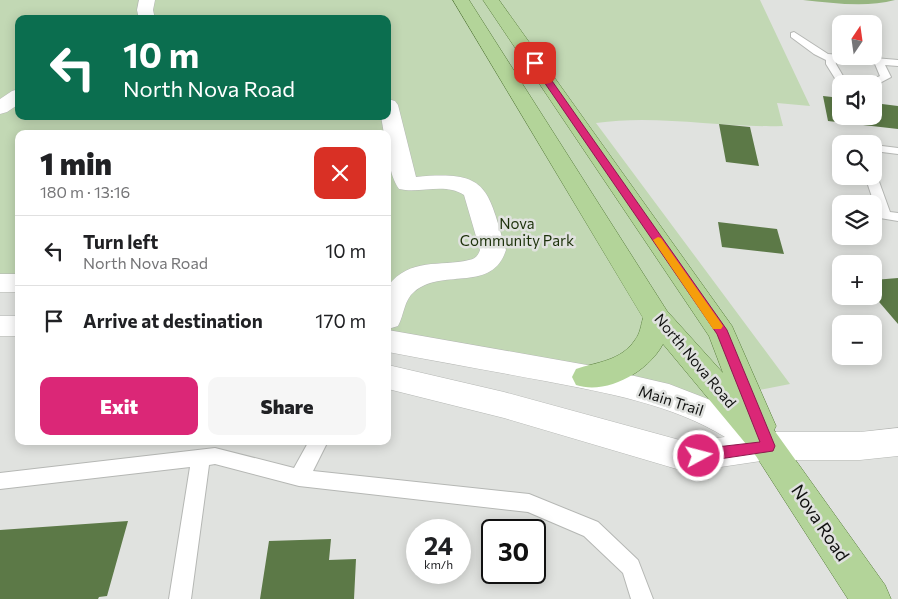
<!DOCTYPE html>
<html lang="en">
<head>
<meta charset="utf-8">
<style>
	body { margin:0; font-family:Commissioner,sans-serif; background:#f6f6f6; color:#202124; height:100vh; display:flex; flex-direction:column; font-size:19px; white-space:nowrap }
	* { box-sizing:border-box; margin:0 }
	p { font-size:16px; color:#757577 }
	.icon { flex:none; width:28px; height:28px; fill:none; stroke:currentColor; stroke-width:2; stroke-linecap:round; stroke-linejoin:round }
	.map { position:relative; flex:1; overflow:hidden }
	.panel { position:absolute; left:15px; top:130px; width:376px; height:315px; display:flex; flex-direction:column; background:#fff; border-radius:10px; box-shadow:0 2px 12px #0003 }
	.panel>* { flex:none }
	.top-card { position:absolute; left:15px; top:15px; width:376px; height:105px; border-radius:10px; box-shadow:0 2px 12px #0003; background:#0b6e4f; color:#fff; overflow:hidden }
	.needle { width:32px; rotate:13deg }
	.controls { position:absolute; left:832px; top:15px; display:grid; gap:10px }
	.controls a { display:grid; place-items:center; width:50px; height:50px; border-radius:10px; background:#fff; box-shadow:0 2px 12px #0003; font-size:25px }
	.speed { position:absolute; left:406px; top:519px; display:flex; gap:10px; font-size:25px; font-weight:700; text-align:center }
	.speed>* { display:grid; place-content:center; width:65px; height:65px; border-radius:50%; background:#fff; box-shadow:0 2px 12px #0003; line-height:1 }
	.speed small { font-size:12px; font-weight:400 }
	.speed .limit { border:2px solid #111; border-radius:8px; background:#fff; color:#111 }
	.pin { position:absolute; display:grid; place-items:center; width:42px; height:42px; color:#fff; margin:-21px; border-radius:10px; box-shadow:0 2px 8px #0006 }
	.me { position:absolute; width:55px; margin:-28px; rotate:83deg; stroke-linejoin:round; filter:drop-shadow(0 0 4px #0008) }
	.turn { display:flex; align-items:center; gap:18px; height:105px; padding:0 25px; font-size:22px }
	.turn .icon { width:65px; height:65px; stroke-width:2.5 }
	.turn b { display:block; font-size:35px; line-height:42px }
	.round { display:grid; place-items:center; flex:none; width:52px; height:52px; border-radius:10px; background:#f6f6f6 }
	.overview { display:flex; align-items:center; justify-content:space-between; height:85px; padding:0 25px }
	h1 { font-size:30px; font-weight:800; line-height:38px }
	.button { display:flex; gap:10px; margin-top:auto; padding:10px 25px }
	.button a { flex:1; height:58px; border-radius:10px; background:#db2777; color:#fff; font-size:20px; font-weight:800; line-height:58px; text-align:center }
	.button a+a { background:#f6f6f6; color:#202124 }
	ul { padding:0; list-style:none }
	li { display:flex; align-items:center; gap:15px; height:70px; padding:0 25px; border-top:1px solid #e0e0e0 }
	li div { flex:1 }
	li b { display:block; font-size:19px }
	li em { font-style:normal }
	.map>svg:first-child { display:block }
	.green { fill:#c2d8b4; fill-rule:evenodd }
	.water { fill:#96b580 }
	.building { fill:#5c7947 }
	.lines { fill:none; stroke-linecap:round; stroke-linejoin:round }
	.service-casing { stroke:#b5b7b4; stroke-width:2 }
	.minor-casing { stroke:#b5b7b4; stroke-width:1 }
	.tertiary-casing { stroke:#b5b7b4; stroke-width:1 }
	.primary-casing { stroke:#597e3d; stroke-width:1 }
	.service { fill:#fff; fill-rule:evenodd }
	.minor { fill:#fff; fill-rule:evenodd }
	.tertiary { fill:#fff; fill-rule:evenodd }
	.primary { fill:#b3d499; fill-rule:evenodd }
	.route { fill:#db2777; stroke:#8e194d }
	.slow { fill:#f59e0b }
	.labels { text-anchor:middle; stroke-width:5; stroke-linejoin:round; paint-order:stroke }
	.park-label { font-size:15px; fill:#1c310a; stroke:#e0e2df }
	.street-label { font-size:15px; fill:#101110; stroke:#e0e2df }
	.near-street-label { font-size:18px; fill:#101110; stroke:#e0e2df }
</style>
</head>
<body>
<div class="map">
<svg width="898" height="599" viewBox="0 0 898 599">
	<rect width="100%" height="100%" fill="#e0e2df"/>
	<path class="green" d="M 0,0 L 760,0 L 810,106 L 777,103 L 783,126 C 721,128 657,114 596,123 L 790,384 L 688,404 L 587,377 L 388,341 L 388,134 L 19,134 L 19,283 L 0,283 ZM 19,19 L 388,19 L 388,116 L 19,116 Z"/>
	<path class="water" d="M 803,0 L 895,0 C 866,8 833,3 803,0 Z"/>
	<path class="building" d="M 823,96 L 841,98 L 841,116 L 874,116 L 874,103 L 898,106 L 898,129 L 828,121 Z
		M 719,124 L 750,127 L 759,166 L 726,162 Z
		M 718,222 L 777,229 L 784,254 L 722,247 Z
		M 898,278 L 898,324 L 874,296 L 874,280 Z
		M 128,521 L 107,596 L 99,597 L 98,599 L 0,599 L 0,530 Z
		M 331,539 L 329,560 L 356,559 L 354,599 L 260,599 L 269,541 Z"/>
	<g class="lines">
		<defs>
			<path id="service" d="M 794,32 L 828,54 L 898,60 L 898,66 L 885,65 L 891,77 L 874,86 L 874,84 L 854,84 L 836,80 L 826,64 L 826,60 L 814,54 L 791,37 L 791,33 ZM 835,59 L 875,64 L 880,76 L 869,81 L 843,76 L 836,64 Z
				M 874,145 L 898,148 L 898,154 L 874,151 Z
				M 874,173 L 877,176 L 890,212 L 898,213 L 898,221 L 880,218 L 878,215 L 865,176 L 874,176 Z
				M 309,441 L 328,441 L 313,471 L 529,494 L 598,522 L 638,560 L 653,599 L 631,599 L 623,573 L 584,536 L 528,512 L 299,486 L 215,464 L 209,465 L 191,599 L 169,599 L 190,467 L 0,489 L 0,473 L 215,448 L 294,468 Z"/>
			<path id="minor" d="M 139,0 L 155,0 L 153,10 L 155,19 L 139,19 L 137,10 Z
				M 19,89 L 19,104 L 7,112 L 0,114 L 0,99 L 12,91 Z
				M 388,99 L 395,101 L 398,105 L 416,177 C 489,170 487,188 506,250 C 492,294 442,267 414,292 C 404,300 404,315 398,326 L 388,329 L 388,286 C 410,257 440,267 469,260 C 475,259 478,256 480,250 L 464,195 C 444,182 421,194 399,189 C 388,173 388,152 388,134 L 384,134 L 381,116 L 388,116 Z
				M 0,274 L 19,274 L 19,292 L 0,292 Z
				M 0,316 L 19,316 L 19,336 L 0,336 Z
				M 388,330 L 587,365 L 669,384 L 726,406 L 780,436 L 785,446 L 780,456 L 768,460 L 687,472 L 504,418 L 388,389 L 388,365 L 504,392 L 687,442 L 725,437 C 671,404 607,393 545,381 C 492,371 440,362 388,352 Z"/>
			<path id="tertiary" d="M 898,428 L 898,456 L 860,460 L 768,460 L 756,456 L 751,446 L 756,436 L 768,432 L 860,432 Z"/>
			<path id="primary" d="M 453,0 L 469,0 L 667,311 L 723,373 L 709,336 L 483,0 L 499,0 L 732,326 L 776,426 L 774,430 L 885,585 L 891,599 L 848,599 L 756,456 L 663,344 C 648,372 607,395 576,385 L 572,377 L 576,369 C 597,362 621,361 635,340 C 640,334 641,325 643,318 Z"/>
		</defs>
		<use href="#service" class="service-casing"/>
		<use href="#minor" class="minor-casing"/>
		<use href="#tertiary" class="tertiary-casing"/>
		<use href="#primary" class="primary-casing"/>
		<use href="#service" class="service"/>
		<use href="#minor" class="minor"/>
		<use href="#tertiary" class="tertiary"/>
		<use href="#primary" class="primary"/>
	</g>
	<path class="route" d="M 533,61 L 538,61 L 727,330 L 775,446 L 773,451 L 699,462 L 694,460 L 692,456 L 694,451 L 699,449 L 760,442 L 717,334 L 531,63 Z"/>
	<path class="slow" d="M 658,237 L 661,238 L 721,323 L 723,326 L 721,329 L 713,329 L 653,240 Z"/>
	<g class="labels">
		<g class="park-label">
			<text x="517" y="229">Nova<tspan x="517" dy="17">Community Park</tspan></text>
		</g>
		<g class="street-label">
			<text transform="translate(695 361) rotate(50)" y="5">North Nova Road</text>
			<text transform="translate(671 401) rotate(18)" y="5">Main Trail</text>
		</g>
		<g class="near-street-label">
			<text transform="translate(820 523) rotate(56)" y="6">Nova Road</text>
		</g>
	</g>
</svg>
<div class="controls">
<a><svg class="needle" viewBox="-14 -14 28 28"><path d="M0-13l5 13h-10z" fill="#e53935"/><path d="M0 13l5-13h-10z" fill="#757577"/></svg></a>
<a><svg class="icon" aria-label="sound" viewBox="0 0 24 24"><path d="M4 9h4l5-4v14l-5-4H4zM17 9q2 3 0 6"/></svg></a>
<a><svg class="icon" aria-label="search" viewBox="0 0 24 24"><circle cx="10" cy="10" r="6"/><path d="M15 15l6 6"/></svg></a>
<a><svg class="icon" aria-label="layers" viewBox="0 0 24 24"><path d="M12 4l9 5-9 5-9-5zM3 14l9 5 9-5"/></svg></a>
<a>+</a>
<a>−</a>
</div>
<div class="speed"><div>24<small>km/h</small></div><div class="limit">30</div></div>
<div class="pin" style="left:535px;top:63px;background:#d93025"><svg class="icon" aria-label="arrive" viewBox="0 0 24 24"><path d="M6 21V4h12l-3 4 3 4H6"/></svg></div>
<svg class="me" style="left:699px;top:456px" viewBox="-20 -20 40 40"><circle r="17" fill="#db2777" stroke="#fff" stroke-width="3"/><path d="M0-11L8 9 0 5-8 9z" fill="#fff"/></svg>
<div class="top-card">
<div class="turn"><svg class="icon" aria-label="left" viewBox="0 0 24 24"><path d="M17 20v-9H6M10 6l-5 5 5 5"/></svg><div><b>10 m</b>North Nova Road</div></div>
</div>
<section class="panel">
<div class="overview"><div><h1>1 min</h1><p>180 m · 13:16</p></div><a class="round" style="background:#d93025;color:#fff"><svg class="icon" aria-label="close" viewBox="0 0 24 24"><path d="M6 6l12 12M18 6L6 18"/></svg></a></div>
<ul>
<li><svg class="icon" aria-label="left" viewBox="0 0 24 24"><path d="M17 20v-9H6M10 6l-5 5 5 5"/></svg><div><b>Turn left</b><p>North Nova Road</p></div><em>10 m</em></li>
<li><svg class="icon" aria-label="arrive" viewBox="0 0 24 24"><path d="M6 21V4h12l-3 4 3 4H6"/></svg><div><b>Arrive at destination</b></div><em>170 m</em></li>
</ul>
<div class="button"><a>Exit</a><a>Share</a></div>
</section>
</div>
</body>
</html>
